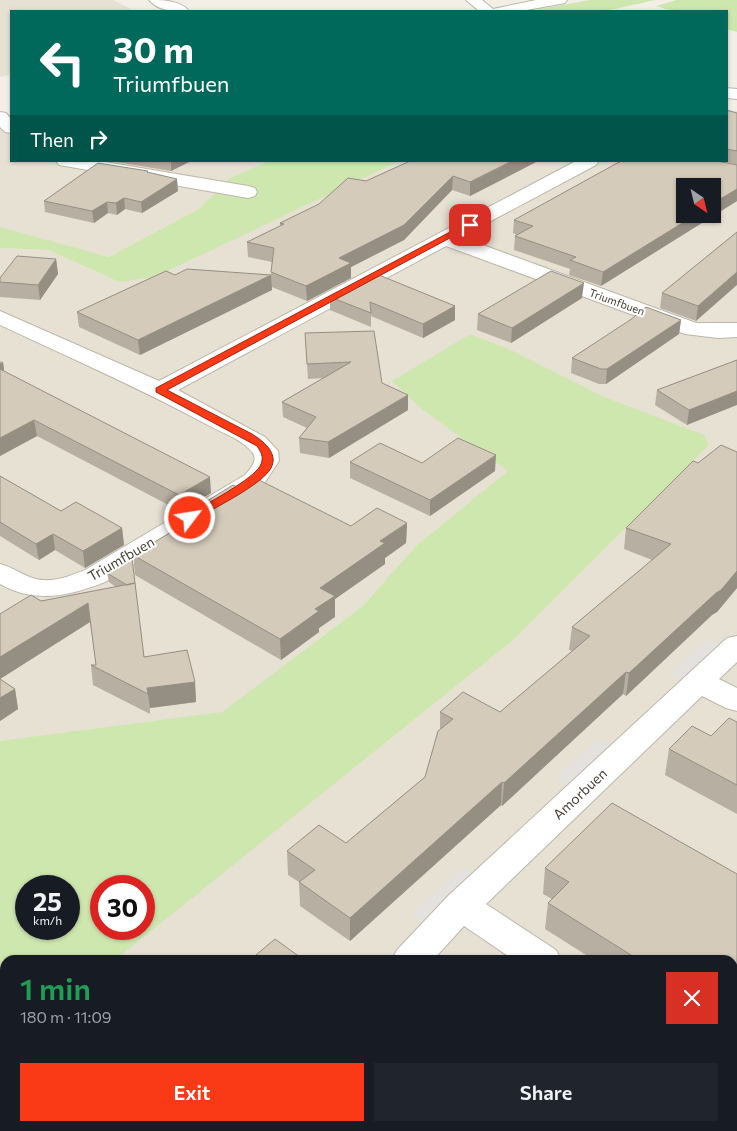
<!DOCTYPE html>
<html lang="en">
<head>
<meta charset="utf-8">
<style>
	body { margin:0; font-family:Commissioner,sans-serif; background:#20242c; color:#f1f3f6; height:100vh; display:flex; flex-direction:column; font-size:19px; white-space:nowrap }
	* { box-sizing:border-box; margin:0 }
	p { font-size:16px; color:#9ea1a6 }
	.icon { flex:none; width:28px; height:28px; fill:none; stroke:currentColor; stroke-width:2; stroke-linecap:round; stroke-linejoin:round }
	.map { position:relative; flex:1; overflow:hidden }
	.details { position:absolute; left:0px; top:955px; width:738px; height:176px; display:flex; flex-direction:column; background:#171b24; border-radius:15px 15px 0 0; box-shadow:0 1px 4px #0004 }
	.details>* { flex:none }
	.hud { position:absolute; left:10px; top:10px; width:718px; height:152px; border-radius:0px; box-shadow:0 1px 4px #0004; background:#00695c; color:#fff; overflow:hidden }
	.needle { width:32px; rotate:145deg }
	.buttons { position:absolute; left:676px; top:178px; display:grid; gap:10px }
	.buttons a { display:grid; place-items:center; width:45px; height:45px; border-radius:0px; background:#171b24; box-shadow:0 1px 4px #0004; font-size:25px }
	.speed { position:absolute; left:15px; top:875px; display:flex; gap:10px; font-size:25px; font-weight:700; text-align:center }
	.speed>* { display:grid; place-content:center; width:65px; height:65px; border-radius:50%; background:#171b24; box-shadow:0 1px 4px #0004; line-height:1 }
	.speed small { font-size:12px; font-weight:400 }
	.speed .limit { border:8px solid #d22; background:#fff; color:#111 }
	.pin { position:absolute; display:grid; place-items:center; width:42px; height:42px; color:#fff; margin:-21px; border-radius:10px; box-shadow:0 2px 8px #0006 }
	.me { position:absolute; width:55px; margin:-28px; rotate:59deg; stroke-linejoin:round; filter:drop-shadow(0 0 4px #0008) }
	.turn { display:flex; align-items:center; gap:18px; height:105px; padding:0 20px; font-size:22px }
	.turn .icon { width:65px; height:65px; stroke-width:2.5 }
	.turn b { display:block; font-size:35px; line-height:42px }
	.then { display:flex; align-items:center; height:48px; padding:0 20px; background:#0003; gap:10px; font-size:19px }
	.round { display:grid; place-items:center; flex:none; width:52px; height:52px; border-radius:0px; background:#20242c }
	.head { display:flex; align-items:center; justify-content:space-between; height:85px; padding:0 20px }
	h1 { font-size:30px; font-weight:600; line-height:38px; color:#1e9e55 }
	.cta { display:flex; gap:10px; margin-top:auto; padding:10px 20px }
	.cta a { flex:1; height:58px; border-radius:0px; background:#fa3916; color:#fff; font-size:20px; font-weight:600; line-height:58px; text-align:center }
	.cta a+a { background:#20242c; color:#f1f3f6 }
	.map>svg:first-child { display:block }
	.residential { fill:#e7e1d4; fill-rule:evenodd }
	.green { fill:#cee7af; fill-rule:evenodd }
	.parking { fill:#e4e2de }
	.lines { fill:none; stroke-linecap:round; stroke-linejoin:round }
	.minor-casing { stroke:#beb7a9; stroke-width:2 }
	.minor { fill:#fff; fill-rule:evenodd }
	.wall { fill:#b7afa1 }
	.shaded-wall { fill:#958e83 }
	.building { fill:#d5cbbb; stroke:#958e83 }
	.route { fill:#fa3916; stroke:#a2250e }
	.labels { text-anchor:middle; stroke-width:4; stroke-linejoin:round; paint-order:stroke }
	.far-street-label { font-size:11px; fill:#463f35; stroke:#fff }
	.street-label { font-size:14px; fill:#463f35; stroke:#fff }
</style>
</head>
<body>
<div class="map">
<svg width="737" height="1131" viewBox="0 0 737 1131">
	<rect width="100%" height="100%" fill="#f3efe6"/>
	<path class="residential" d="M 0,0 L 113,0 L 135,11 L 11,11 L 11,75 L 0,77 Z
		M 726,110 L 737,111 L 737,1131 L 118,1131 L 118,1126 L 732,1126 L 732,960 L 107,960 L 505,640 L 544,469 L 246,724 L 0,763 L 0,248 L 48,250 L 119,282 L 200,208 L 109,257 L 0,230 L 0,116 L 11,114 L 11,161 L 726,161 ZM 685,186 L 712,186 L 712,214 L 685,214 Z"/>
	<path class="green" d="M 590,0 L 655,0 L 606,11 L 529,11 Z
		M 676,0 L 737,0 L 737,32 L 726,29 L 726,11 L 673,11 L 656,6 Z
		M 269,161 L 399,161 L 155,277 L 119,282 L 48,250 L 0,248 L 0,227 L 109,257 L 200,208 L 230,178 Z
		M 470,334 L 511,350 L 602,396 L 704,435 L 709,445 L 512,641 L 115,960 L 5,960 L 5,1126 L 129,1126 L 129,1131 L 0,1131 L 0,741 L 222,712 L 363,606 L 416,546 L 508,471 L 423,410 L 392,381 ZM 26,886 L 69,886 L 69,929 L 26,929 ZM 101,886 L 144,886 L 144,929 L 101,929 Z"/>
	<path class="parking" d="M 707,640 L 717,645 L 680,680 L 670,674 Z
		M 600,739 L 611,745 L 567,785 L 556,778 Z
		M 463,868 L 474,875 L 422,923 L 411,915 Z"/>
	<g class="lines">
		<defs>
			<path id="minor" d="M 149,0 C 162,0 180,0 189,11 C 176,12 158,11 149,0 Z
				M 466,0 L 482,0 L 493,9 L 536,0 L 567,0 L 565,3 L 560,4 L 521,11 L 479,11 Z
				M 726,88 L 737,89 L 737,99 L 726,98 Z
				M 0,112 L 6,113 L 11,119 L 11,133 L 5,132 L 0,127 Z
				M 56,161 L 99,161 L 248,186 L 255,188 L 257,192 L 255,196 L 248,198 L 65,166 L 59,165 Z
				M 576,161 L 599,161 L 596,165 L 461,237 L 696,323 L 737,323 L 737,337 L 718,338 L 685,334 L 446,246 L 178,390 L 265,437 L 278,451 L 279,461 L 263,485 L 105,582 C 69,596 35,604 0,584 L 0,564 C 13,567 23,576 36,579 C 53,583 70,576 85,570 L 245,475 C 250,469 259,460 252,452 C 242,439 220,432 206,424 C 139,388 69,357 0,325 L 0,311 L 159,381 Z
				M 737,636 L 737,662 L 719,679 L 737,688 L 737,711 L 726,708 L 702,696 L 486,904 L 556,950 L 561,960 L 514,960 L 464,926 L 433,960 L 392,960 L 397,950 L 448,896 L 727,638 Z
				M 732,1069 L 737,1071 L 737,1106 L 732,1105 Z
				M 368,1126 L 408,1126 L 410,1131 L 370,1131 Z"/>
		</defs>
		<use href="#minor" class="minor-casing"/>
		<use href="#minor" class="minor"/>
	</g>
	<path class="wall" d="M 726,110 L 737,113 L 737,165 L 721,161 L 726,161 Z
		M 116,161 L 191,161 L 171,171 L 116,162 Z
		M 410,161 L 538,161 L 470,196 L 452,190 L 404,240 L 351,267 L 351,278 L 307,301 L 272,287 L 272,290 L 140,355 L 79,327 L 77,312 L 175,275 L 271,275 L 272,262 L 248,257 L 247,242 L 280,226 L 280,223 Z
		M 737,165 L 737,201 L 601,286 L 569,275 L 570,269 L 514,250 L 515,236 L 517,235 L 513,233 L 514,220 Z
		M 148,173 L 178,191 L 142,213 L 125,209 L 117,215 L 108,213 L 94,223 L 45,212 L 44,201 Z
		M 737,232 L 696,321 L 660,308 L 662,293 Z
		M 56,259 L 58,274 L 40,300 L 0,297 L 0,278 Z
		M 330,297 L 455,306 L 455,320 L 423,338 L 371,316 L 371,327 L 330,310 Z
		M 582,298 L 511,343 L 477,330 L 478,314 Z
		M 681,320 L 679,334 L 606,384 L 599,384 L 571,373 L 572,358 Z
		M 305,333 L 382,383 L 408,410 L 329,458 L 300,453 L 299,438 L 307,428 L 283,417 L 282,402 L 324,378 L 308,379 Z
		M 737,360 L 687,425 L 655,405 L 657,390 Z
		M 0,361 L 3,362 L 4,371 L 211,493 L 180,511 L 37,436 L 0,456 Z
		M 737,452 L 737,588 L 717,612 L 712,615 L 626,696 L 623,694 L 502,806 L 501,805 L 350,941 L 300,906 L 299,882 L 288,875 L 287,851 L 346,843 L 425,777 L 440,730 L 440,712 L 500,712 L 572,651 L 569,650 L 572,627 L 652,560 L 624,549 L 626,528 L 698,463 Z
		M 350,462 L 422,463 L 495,471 L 430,516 L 350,478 Z
		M 0,476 L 61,511 L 122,528 L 124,545 L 85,568 L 55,550 L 39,560 L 0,536 Z
		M 243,490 L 351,526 L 407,523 L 406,543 L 385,558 L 385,564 L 335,599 L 335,617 L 319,628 L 319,632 L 281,660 L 135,575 L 133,555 L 203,513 L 202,504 Z
		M 132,558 L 144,657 L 195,682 L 196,702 L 150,708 L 150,714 L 93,685 L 91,665 L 96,665 L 90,622 L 0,679 L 15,689 L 18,709 L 0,721 L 0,614 L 41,601 L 116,587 L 109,582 L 107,573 Z
		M 737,722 L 737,814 L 665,775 L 669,749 L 711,736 Z
		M 545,868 L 737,874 L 737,1051 L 732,1048 L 732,960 L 594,960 L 545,929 L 548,903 L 552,899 L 543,894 Z
		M 512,1126 L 634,1126 L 635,1127 L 713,1131 L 519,1131 Z"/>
	<path class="shaded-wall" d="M 171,161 L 191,161 L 171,171 Z
		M 512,161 L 538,161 L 470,196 L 470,182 Z
		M 453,176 L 452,190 L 404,240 L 351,267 L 351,278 L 307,301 L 306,286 L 339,258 Z
		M 177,179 L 178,191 L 142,213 L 141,202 Z
		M 737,189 L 737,201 L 601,286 L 603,272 L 697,214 L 712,214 L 712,204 Z
		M 124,198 L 125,209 L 117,215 L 116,203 Z
		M 107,202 L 108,213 L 94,223 L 92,211 Z
		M 56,259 L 58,274 L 40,300 L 38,285 Z
		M 737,272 L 737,285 L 696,321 L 698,306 Z
		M 271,275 L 272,290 L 140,355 L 138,340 Z
		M 584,283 L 582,298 L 511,343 L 512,328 Z
		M 455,306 L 455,320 L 423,338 L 423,324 Z
		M 681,320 L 679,334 L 606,384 L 607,369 Z
		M 3,362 L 5,377 L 0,380 L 0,364 Z
		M 737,391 L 737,405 L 687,425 L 689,410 Z
		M 408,395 L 408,410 L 329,458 L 328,442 Z
		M 34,420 L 37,436 L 0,456 L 0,438 Z
		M 496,455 L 495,471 L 430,516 L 430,500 Z
		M 210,477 L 211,493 L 180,511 L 179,495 Z
		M 407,523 L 406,543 L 385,558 L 385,564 L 335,599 L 335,617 L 319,628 L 319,632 L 281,660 L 280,639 L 315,609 L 320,588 L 380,541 Z
		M 122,528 L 124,545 L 85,568 L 83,551 Z
		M 53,534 L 55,550 L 39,560 L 36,544 Z
		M 737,571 L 737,588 L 717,612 L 712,615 L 626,696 L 629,673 Z
		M 88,603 L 90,622 L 0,679 L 0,657 Z
		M 626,672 L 623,694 L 502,806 L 504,783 Z
		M 195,682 L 196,702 L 150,708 L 147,688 Z
		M 15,689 L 18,709 L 0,721 L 0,698 Z
		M 502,782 L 501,805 L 350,941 L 350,918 Z"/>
	<path class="building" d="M 726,110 L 737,113 L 737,151 L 726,149 Z
		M 410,161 L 512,161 L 470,182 L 453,176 L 404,225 L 339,258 L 351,263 L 306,286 L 271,272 L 274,248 L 247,242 L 284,224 L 280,223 L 319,204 L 348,178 L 366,181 Z
		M 621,161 L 717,161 L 737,165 L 737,189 L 712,204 L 712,186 L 685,186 L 685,214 L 697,214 L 603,272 L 570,260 L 576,257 L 515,236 L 533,226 L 514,220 Z
		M 98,163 L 148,171 L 147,172 L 177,179 L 141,202 L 124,198 L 116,203 L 107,202 L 92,211 L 44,201 Z
		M 737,232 L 737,272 L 698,306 L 662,293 Z
		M 17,256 L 56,259 L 38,285 L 0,282 L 0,278 Z
		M 187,269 L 271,275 L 138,340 L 77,312 L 166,271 L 175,275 Z
		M 551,271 L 584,283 L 512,328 L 478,314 Z
		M 374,273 L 455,306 L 423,324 L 370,302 L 371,313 L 330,297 Z
		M 646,307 L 681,320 L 607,369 L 601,369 L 572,358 L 630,320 Z
		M 374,331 L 382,383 L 408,395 L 328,442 L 299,438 L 316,417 L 282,402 L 351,362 L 307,364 L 305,333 Z
		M 737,360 L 737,391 L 689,410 L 657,390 Z
		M 0,369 L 210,477 L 179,495 L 34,420 L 0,438 Z
		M 458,438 L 496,455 L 430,500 L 350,462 L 380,443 L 422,463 Z
		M 721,445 L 737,452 L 737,571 L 721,590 L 716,593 L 629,673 L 626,672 L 504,783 L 502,782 L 350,918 L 299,882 L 315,870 L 287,851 L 319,825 L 346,843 L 425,777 L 438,731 L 453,719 L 440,712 L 463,692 L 500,712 L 590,636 L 572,627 L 671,544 L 626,528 L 693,461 L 698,463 Z
		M 0,476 L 61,511 L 76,502 L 122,528 L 83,551 L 53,534 L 36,544 L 0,522 Z
		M 259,480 L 351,526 L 377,508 L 407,523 L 380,541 L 385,543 L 320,588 L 335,596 L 315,609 L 319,611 L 280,639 L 133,555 L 211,508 L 202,504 L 233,485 L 243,490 Z
		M 132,558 L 135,583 L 127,585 L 107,573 Z
		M 135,583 L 144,657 L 187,650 L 195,682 L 147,688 L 148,694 L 91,665 L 96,665 L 88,603 L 0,657 L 0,614 L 31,595 L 41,601 Z
		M 0,679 L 15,689 L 0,698 Z
		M 729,718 L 737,722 L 737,785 L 669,749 L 692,726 L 711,736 Z
		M 612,803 L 737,874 L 737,1022 L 732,1019 L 732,960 L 639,960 L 548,903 L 569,882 L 545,868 Z
		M 275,939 L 304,960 L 250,960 Z
		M 551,1126 L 634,1126 L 635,1127 L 636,1126 L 706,1126 L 713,1131 L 557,1131 Z"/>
	<path class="route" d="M 467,223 L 474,225 L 167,390 L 252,434 C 263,441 279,453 271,468 C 262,485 212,509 194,520 L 186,520 L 185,518 L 186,516 C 200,507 257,478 261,464 C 264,457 261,452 257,446 L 156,392 L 156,388 Z"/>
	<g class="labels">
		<g class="far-street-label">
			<text transform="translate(617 302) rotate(20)" y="4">Triumfbuen</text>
		</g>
		<g class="street-label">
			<text transform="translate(121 559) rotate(-30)" y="5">Triumfbuen</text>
			<text transform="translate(580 794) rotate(-43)" y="5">Amorbuen</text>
		</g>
	</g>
</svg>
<div class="buttons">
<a><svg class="needle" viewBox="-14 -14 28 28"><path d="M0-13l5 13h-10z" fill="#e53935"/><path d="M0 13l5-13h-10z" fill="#9ea1a6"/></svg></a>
</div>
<div class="speed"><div>25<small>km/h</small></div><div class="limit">30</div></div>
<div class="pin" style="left:470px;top:225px;background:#d93025"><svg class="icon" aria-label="arrive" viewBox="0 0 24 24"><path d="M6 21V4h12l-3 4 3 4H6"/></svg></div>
<svg class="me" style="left:190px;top:518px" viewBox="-20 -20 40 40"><circle r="17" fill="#fa3916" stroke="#fff" stroke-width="3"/><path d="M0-11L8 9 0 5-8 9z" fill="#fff"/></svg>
<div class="hud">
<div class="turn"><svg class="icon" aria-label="left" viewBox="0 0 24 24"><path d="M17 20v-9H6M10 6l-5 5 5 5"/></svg><div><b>30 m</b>Triumfbuen</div></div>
<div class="then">Then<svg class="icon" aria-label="right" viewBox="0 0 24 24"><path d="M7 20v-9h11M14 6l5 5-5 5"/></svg></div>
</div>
<section class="details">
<div class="head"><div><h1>1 min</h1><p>180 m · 11:09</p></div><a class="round" style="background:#d93025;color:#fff"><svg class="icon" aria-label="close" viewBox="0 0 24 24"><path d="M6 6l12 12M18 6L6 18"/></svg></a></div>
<div class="cta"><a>Exit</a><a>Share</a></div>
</section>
</div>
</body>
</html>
